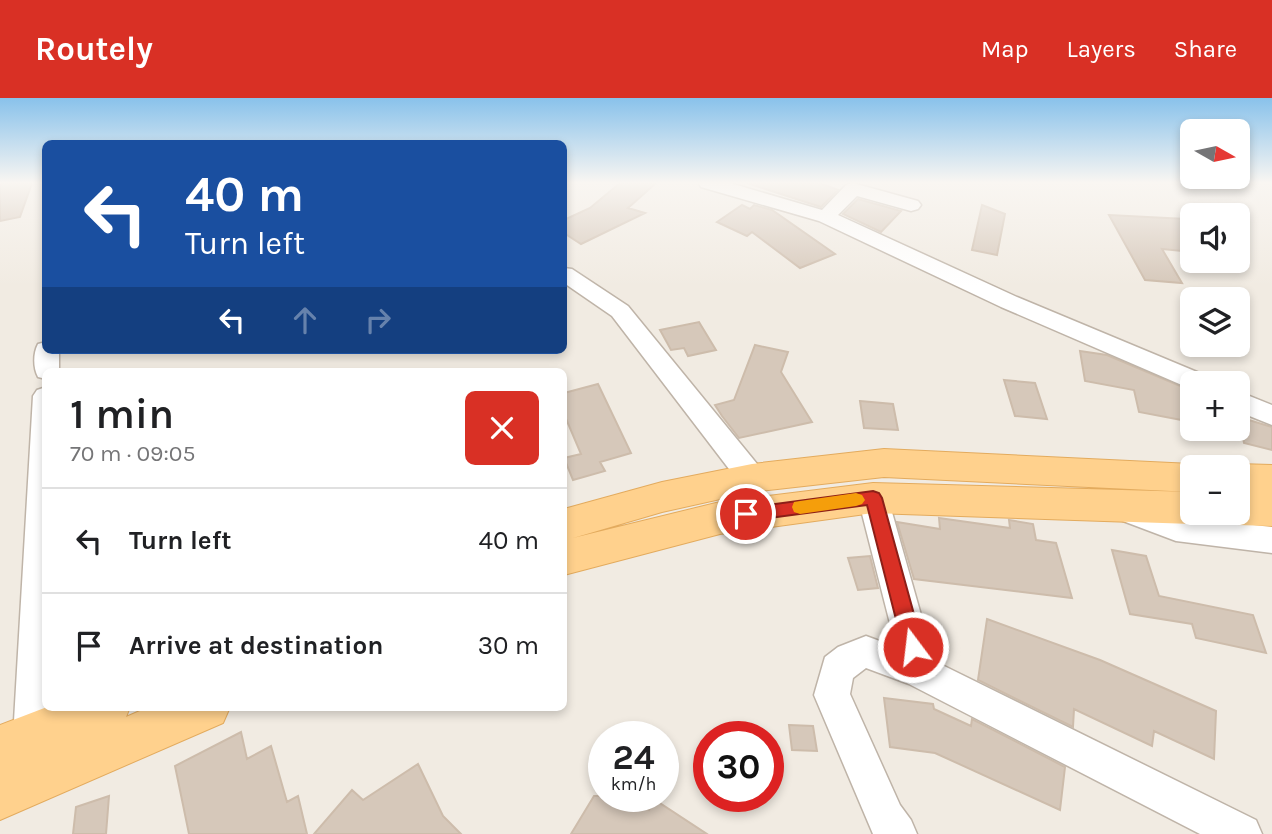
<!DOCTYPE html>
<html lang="en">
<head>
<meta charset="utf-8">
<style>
	body { margin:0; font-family:Karla,sans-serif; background:#f2f2f2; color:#202124; height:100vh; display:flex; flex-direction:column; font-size:26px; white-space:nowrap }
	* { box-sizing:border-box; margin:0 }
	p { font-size:23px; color:#757577 }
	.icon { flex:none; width:38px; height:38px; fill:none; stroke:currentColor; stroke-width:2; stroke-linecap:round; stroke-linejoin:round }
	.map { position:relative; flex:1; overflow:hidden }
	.panel { position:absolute; left:42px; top:270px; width:525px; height:343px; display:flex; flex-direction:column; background:#fff; border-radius:10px; box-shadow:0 4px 10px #0003 }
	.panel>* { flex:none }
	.banner { position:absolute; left:42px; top:42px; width:525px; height:214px; border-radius:10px; box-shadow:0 4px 10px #0003; background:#1a4fa0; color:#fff; overflow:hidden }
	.needle { width:46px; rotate:99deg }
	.controls { position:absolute; left:1180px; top:21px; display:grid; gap:14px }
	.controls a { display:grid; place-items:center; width:70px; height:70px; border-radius:10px; background:#fff; box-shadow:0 4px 10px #0003; font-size:35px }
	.speed { position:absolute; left:588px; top:623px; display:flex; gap:14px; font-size:35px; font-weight:700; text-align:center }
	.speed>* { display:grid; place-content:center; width:91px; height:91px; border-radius:50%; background:#fff; box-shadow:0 4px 10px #0003; line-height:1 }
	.speed small { font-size:18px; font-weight:400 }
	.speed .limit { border:10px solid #d22; background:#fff; color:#111 }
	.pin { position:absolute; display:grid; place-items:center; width:60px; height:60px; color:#fff; margin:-30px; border:4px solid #fff; border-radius:50%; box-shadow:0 2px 7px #0007 }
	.me { position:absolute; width:77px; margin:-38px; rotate:345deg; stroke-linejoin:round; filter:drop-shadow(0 0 5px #0008) }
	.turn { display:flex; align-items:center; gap:24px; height:147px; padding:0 28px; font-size:32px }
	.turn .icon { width:91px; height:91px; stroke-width:2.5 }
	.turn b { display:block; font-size:49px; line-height:60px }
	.lanes { display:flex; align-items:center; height:66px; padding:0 28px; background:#0003; justify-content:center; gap:35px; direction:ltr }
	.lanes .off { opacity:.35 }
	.round { display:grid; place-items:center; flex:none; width:74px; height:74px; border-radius:10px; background:#f2f2f2 }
	.head { display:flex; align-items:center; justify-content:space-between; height:119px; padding:0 28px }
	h1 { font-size:42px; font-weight:600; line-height:52px }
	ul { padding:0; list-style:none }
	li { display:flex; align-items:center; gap:21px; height:105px; padding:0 28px; border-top:2px solid #e0e0e0 }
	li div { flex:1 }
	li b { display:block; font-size:26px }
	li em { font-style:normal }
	header { display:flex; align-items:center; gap:42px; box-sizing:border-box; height:98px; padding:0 35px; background:#d93025; color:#fff }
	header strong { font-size:33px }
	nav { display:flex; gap:38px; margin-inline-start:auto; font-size:24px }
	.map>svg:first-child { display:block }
	.building { fill:#d6c8ba; stroke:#cdbcab; stroke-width:2 }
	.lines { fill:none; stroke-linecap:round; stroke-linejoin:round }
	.minor-casing { stroke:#bfb4a8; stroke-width:3 }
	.major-casing { stroke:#e3ab5e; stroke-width:2 }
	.minor { fill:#fff; fill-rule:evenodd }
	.major { fill:#ffd18d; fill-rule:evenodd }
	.route { fill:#d93025; stroke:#8d1f18; stroke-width:2 }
	.slow { fill:#f59e0b }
</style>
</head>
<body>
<header>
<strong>Routely</strong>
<nav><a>Map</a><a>Layers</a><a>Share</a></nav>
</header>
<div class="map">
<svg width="1272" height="736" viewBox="0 0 1272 736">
	<rect width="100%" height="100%" fill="#f1ebe2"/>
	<path class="building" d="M 0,85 L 32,85 L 20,119 L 0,123 Z
		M 620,85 L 656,85 L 628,110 L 645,115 L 581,146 L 564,135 L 564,122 L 590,110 Z
		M 747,85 L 820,85 L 838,92 L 821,109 Z
		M 858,101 L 901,113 L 881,134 L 843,116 Z
		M 742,107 L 750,111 L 754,107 L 772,112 L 835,156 L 800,170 L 752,134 L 747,138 L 717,124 Z
		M 982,107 L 1005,116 L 997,157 L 972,152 Z
		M 1109,117 L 1186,121 L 1192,128 L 1192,154 L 1162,151 L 1182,185 L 1145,182 Z
		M 699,224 L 716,252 L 688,258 L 684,250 L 671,252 L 660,232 Z
		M 755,247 L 788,254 L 781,274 L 812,324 L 739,340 L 722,318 L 715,307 L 734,302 Z
		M 1080,253 L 1107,257 L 1192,293 L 1192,324 L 1139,314 L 1134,292 L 1085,283 Z
		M 1004,282 L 1035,285 L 1047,321 L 1015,318 Z
		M 598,286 L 631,355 L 600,364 L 605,373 L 573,382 L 564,360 L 581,356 L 564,316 L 564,295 Z
		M 860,303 L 893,306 L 898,332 L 864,330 Z
		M 1239,319 L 1272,329 L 1272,352 L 1244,345 Z
		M 939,420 L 1010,430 L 1009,422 L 1033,426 L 1036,442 L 1056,445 L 1072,500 L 914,481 L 897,424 L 940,431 Z
		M 1112,452 L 1146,458 L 1159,498 L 1253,517 L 1266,555 L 1196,540 L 1192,526 L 1130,516 Z
		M 870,458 L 878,490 L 858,492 L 848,460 Z
		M 987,521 L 1100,562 L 1216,613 L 1214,661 L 1154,633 L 1152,648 L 1074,611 L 1073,629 L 978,582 Z
		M 884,600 L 933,606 L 934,611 L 971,628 L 972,621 L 1065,669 L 1060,712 L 935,655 L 890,649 Z
		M 789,627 L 813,628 L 817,653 L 792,652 Z
		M 241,634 L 247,661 L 271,648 L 287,704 L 298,698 L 307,736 L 189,736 L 175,668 Z
		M 418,666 L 443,718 L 461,736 L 314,736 L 352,692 L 363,702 Z
		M 109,698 L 106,736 L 73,736 L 76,709 Z
		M 594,698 L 628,698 L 649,712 L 655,702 L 707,736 L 571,736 Z"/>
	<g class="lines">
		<defs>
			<path id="minor" d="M 699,85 L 730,85 L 822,112 L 846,87 L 853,85 L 918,103 L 921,107 L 918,111 L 911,113 L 857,98 L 838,117 L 1017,199 L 1209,279 L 1213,285 L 1192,285 L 1191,291 L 1001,209 L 819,123 L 701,89 Z
				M 564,170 L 572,171 L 628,208 L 762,372 L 766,380 L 762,388 L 752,391 L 742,388 L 612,218 L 564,185 Z
				M 46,244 L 46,252 L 59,252 L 59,273 L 46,273 L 46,281 L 38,279 C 33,270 33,255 38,246 Z
				M 46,289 L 46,609 L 51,609 L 51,640 L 45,653 L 32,659 L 19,653 L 13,640 L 33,298 L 37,292 Z
				M 1237,293 L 1272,307 L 1272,327 L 1237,313 Z
				M 873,388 L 883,392 L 888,400 L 934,563 L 1256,722 L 1262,736 L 1200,736 L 909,586 L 866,570 L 853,580 L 850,596 L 900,707 L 911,722 L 917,736 L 873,736 L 814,597 L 825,559 L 838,549 L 866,538 L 896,549 L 858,400 L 863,392 Z
				M 1125,400 L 1177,419 L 1272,429 L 1272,455 L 1176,443 L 1115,420 L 1110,412 L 1115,404 Z"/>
			<path id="major" d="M 884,351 L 1192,366 L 1204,369 L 1192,369 L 1192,394 L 884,379 L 752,394 L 662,414 L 573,440 L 720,404 L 873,385 L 1192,394 L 1192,415 L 1209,415 L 1206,421 L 1192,426 L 873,415 L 720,436 L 564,477 L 564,411 L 662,384 L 752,366 Z
				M 1237,366 L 1272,367 L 1272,428 L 1237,427 L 1223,422 L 1220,415 L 1237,415 L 1237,369 L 1228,369 Z
				M 47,609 L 130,609 L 126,619 L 149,609 L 230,609 L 223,625 L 0,722 L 0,627 Z"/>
		</defs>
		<use href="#minor" class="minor-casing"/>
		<use href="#major" class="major-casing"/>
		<use href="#minor" class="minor"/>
		<use href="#major" class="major"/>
	</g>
	<linearGradient id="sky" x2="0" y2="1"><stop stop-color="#89c2eb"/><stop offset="0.45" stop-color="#f9f6f2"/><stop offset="1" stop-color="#f9f6f2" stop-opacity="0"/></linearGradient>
	<rect width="1272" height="188" fill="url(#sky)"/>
	<path class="route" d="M 873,393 L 879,395 L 882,400 L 923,549 L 920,556 L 913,558 L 906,556 L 903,549 L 867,407 L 746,423 L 740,421 L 737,416 L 740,412 L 746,410 Z"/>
	<path class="slow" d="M 856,395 L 862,397 L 865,402 L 862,406 L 856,408 L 800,416 L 794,414 L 792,409 L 794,404 L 800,403 Z"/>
</svg>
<div class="controls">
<a><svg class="needle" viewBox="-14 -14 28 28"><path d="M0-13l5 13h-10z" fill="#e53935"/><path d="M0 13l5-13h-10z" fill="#757577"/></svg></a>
<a><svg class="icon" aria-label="sound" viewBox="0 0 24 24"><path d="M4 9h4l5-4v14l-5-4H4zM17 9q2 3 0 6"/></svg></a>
<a><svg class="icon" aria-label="layers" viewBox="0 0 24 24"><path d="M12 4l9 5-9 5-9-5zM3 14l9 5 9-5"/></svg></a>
<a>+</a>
<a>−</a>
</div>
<div class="speed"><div>24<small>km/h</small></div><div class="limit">30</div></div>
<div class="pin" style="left:746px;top:416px;background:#d93025"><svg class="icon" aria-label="arrive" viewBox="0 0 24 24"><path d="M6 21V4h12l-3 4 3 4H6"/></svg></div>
<svg class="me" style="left:913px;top:549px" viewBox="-20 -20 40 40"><circle r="17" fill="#d93025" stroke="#fff" stroke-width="3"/><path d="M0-11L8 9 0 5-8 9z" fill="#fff"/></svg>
<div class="banner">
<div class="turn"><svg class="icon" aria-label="left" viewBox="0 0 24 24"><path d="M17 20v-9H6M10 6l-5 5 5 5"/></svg><div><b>40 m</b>Turn left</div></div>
<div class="lanes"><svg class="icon" aria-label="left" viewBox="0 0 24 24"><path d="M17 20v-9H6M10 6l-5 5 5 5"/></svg><svg class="icon off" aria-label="ahead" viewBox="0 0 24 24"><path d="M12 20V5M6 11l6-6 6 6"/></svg><svg class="icon off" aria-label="right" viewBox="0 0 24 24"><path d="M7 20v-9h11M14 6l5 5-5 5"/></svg></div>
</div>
<section class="panel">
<div class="head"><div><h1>1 min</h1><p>70 m · 09:05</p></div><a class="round" style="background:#d93025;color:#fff"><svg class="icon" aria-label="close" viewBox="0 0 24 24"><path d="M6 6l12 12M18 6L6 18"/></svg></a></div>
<ul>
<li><svg class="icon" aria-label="left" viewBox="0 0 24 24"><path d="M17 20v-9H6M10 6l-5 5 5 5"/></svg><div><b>Turn left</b></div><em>40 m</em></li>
<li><svg class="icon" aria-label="arrive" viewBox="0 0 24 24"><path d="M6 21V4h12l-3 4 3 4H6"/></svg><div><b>Arrive at destination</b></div><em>30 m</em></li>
</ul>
</section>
</div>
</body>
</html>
